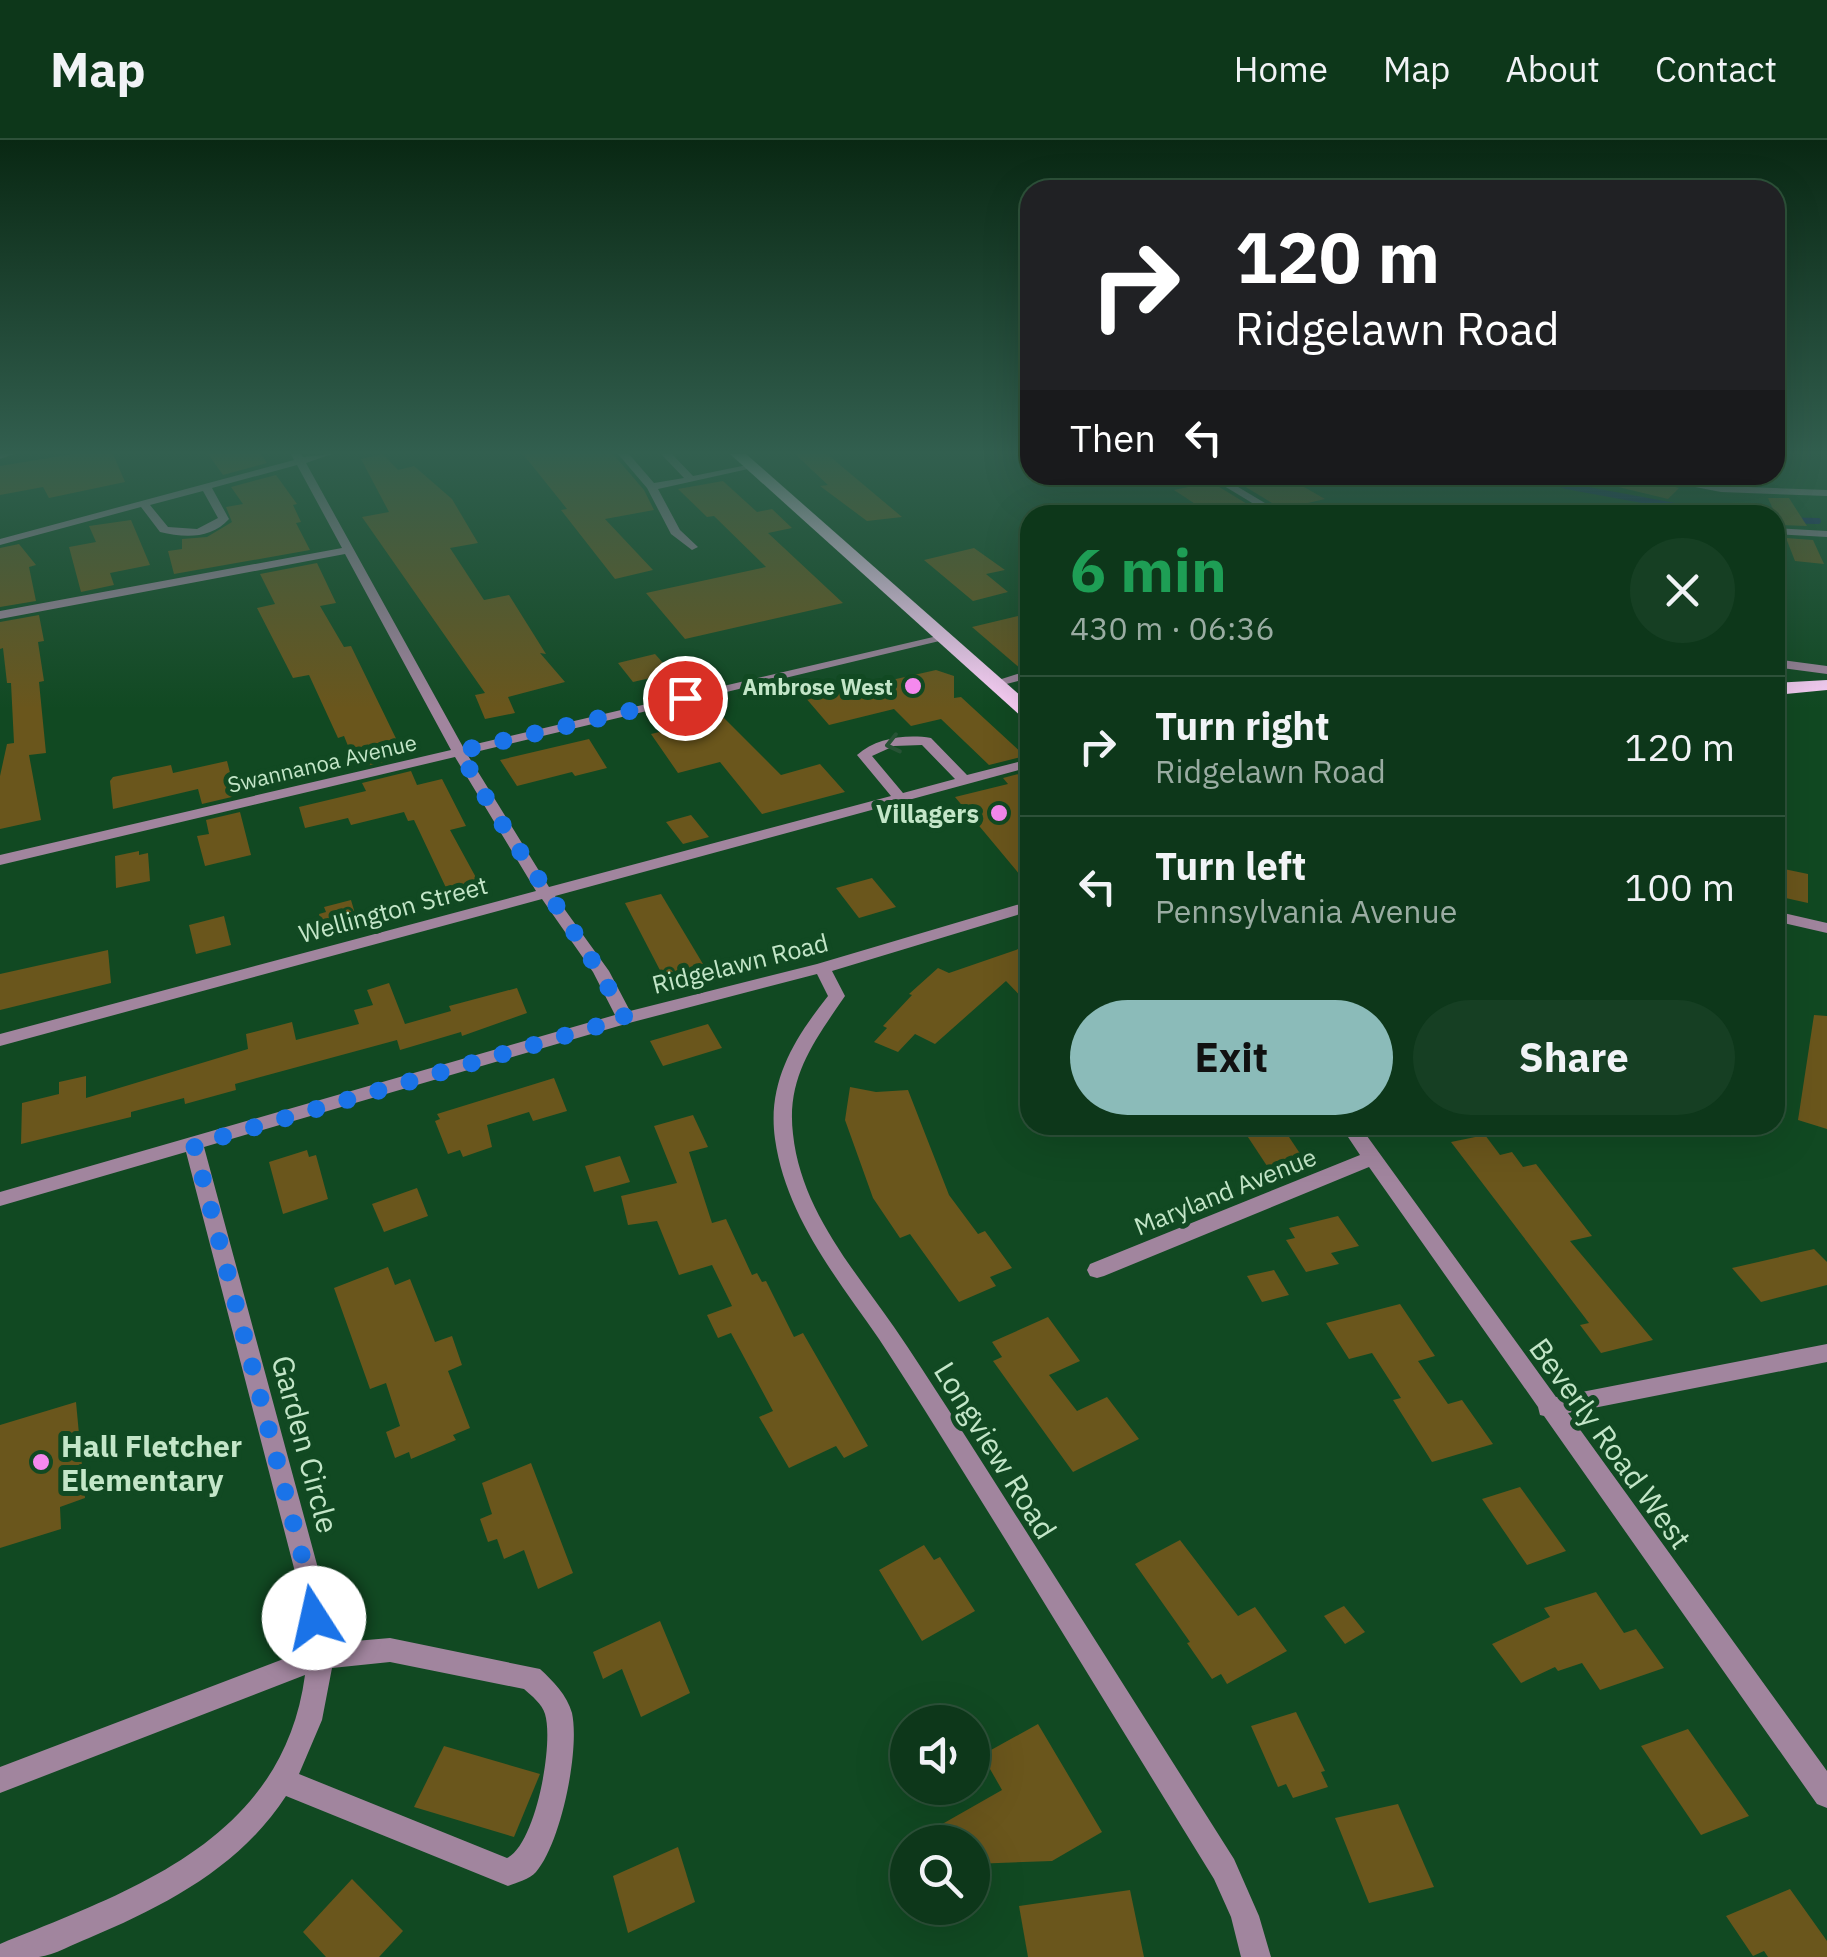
<!DOCTYPE html>
<meta charset="utf-8">
<style>
:root{--surface:#0d371a;--page:#163f23;--text:#f1f3f6;--muted:#9aaca2;--line:#2d5139;--accent:#8bbbb9}
body{margin:0;font-family:"IBM Plex Sans",sans-serif;background:var(--page);color:var(--text);height:100vh;display:flex;flex-direction:column;font-size:38px;white-space:nowrap}
*{box-sizing:border-box;margin:0}
p{font-size:32px;color:var(--muted)}
.icon{flex:none;width:55px;height:55px;fill:none;stroke:currentColor;stroke-width:2;stroke-linecap:round;stroke-linejoin:round}
.map{position:relative;flex:1;overflow:hidden}
.sheet{position:absolute;left:1020px;top:365px;width:765px;height:630px;display:flex;flex-direction:column;background:var(--surface);border-radius:30px;box-shadow:0 10px 40px #0002,0 0 0 2px var(--line)}
.sheet>*{flex:none}
.guide{position:absolute;left:1020px;top:40px;width:765px;height:305px;border-radius:30px;box-shadow:0 10px 40px #0002,0 0 0 2px var(--line);background:#202124;color:#fff;overflow:hidden}
.buttons{position:absolute;left:890px;top:1565px;display:grid;gap:20px}
.buttons a{display:grid;place-items:center;width:100px;height:100px;border-radius:50%;background:var(--surface);box-shadow:0 10px 40px #0002,0 0 0 2px var(--line);font-size:50px}
.pin{position:absolute;display:grid;place-items:center;width:85px;height:85px;color:#fff;margin:-42px;border:5px solid #fff;border-radius:50%;box-shadow:0 2px 10px #0007}
.me{position:absolute;width:110px;margin:-55px;rotate:350deg;stroke-linejoin:round;filter:drop-shadow(0 0 8px #0008)}
.turn{display:flex;align-items:center;gap:35px;height:210px;padding:0 50px;font-size:45px}
.turn .icon{width:130px;height:130px;stroke-width:2.5}
.turn b{display:block;font-size:70px;line-height:85px}
.then{display:flex;align-items:center;height:95px;padding:0 50px;background:#0003;gap:20px;font-size:38px}
.round{display:grid;place-items:center;flex:none;width:105px;height:105px;border-radius:52px;background:var(--page)}
.headline{display:flex;align-items:center;justify-content:space-between;height:170px;padding:0 50px}
h1{font-size:60px;font-weight:800;line-height:75px;color:#1e9e55}
.cta{display:flex;gap:20px;margin-top:auto;padding:20px 50px}
.cta a{flex:1;height:115px;border-radius:60px;background:var(--accent);color:#111;font-size:40px;font-weight:800;line-height:115px;text-align:center}
.cta a+a{background:var(--page);color:var(--text)}
ul{padding:0;list-style:none}
li{display:flex;align-items:center;gap:30px;height:140px;padding:0 50px;border-top:2px solid var(--line)}
li div{flex:1}
li b{display:block;font-size:38px}
li em{font-style:normal}
header{display:flex;align-items:center;gap:60px;box-sizing:border-box;height:140px;padding:0 50px;background:var(--surface);border-bottom:2px solid var(--line)}
header strong{font-size:48px}
nav{display:flex;gap:55px;margin-inline-start:auto;font-size:35px}
.map>svg:first-child{display:block}
</style>
<header>
<strong>Map</strong>
<nav><a>Home</a><a>Map</a><a>About</a><a>Contact</a></nav>
</header>
<div class="map">
<svg width="1827" height="1817" viewBox="0 0 1827 1817">
<rect width="100%" height="100%" fill="#114922"/>
<g fill="none" stroke-linecap="round" stroke-linejoin="round">
<g stroke="#131d6a" stroke-width="6">
<polyline points="1534,335 1566,346 1724,375"/>
<polyline points="1775,380 1818,381"/>
</g>
</g>
<g fill="#6a561c">
<polygon points="73,314 113,314 125,342 49,358 43,347 0,355 0,326"/>
<polygon points="208,314 261,314 267,323 223,335"/>
<polygon points="383,314 398,330 414,326 452,359 478,403 450,408 484,460 509,455 546,514 540,513 565,542 508,557 515,573 485,579 475,555 485,553 362,377 389,372 361,319"/>
<polygon points="523,314 613,314 644,350 654,370 605,379 653,430 615,439 561,370 567,369"/>
<polygon points="795,314 827,314 902,377 867,381 820,346 828,345"/>
<polygon points="276,335 297,364 293,365 301,382 296,383 310,410 174,434 168,411 182,409 182,399 207,397 232,382 226,367 243,364 231,347"/>
<polygon points="1246,335 1283,335 1325,359 1282,369 1231,338"/>
<polygon points="1607,335 1629,335 1679,348 1668,359 1606,344"/>
<polygon points="723,341 757,372 772,369 792,388 768,393 843,463 685,499 646,453 766,427 714,376 707,377 678,349"/>
<polygon points="1211,342 1262,373 1212,375 1174,350"/>
<polygon points="1768,358 1789,358 1807,386 1780,385"/>
<polygon points="131,380 150,425 110,433 114,445 81,452 69,407 96,402 89,386"/>
<polygon points="1786,398 1813,400 1824,424 1795,421"/>
<polygon points="19,404 36,425 29,427 36,461 0,467 0,408"/>
<polygon points="974,408 1005,430 986,434 1008,452 973,461 924,420"/>
<polygon points="317,423 336,463 320,466 344,507 351,506 405,617 357,628 344,596 338,598 309,535 293,538 257,468 275,464 260,434"/>
<polygon points="39,475 44,501 38,502 44,541 39,542 46,613 29,615 41,680 0,689 0,636 7,604 14,603 11,543 7,543 3,508 0,509 0,482"/>
<polygon points="1018,476 1030,486 1030,527 1021,529 972,487"/>
<polygon points="655,514 672,533 633,542 618,523"/>
<polygon points="936,530 954,536 954,558 961,557 1025,616 989,625 941,579 911,586 894,569 829,585 798,549 833,541 837,546 859,541 865,546"/>
<polygon points="723,577 781,635 820,624 845,652 762,674 720,622 678,633 651,594"/>
<polygon points="589,599 607,628 575,636 572,632 517,646 500,620"/>
<polygon points="227,621 236,656 202,664 198,649 113,669 110,641 113,637 171,625 173,633"/>
<polygon points="411,631 417,645 442,639 466,686 450,690 479,743 448,752 414,680 408,681 404,672 351,685 348,678 305,688 299,667 366,651 362,643"/>
<polygon points="1030,631 1030,747 955,657 1008,644 1003,638"/>
<polygon points="240,672 251,715 205,726 197,696 209,694 206,680"/>
<polygon points="691,675 709,697 683,704 666,682"/>
<polygon points="139,711 139,715 148,713 150,741 116,748 115,716"/>
<polygon points="1775,727 1808,734 1808,763 1781,757 1781,753 1775,751"/>
<polygon points="872,738 896,767 859,778 836,748"/>
<polygon points="661,754 703,824 663,836 625,763"/>
<polygon points="351,760 359,787 324,796 319,774 326,772 324,767"/>
<polygon points="224,776 231,805 196,814 189,785"/>
<polygon points="1030,805 1030,866 1006,841 935,904 915,894 898,912 874,902 887,888 883,886 912,855 909,854 938,828 949,833"/>
<polygon points="108,810 111,843 0,870 0,834"/>
<polygon points="389,843 405,884 451,871 449,866 517,848 527,873 462,896 461,892 400,910 397,900 235,944 236,950 185,964 184,958 131,972 131,977 21,1004 22,963 59,954 59,942 86,936 86,958 248,909 246,894 292,882 296,900 359,884 354,870 373,865 367,850"/>
<polygon points="1814,875 1827,876 1827,989 1798,980"/>
<polygon points="708,884 722,908 663,926 650,901"/>
<polygon points="554,938 567,971 533,981 529,972 487,985 492,1007 463,1017 460,1010 448,1014 435,981 440,979 437,974"/>
<polygon points="850,947 876,952 908,950 949,1055 978,1094 985,1091 1012,1128 990,1137 996,1146 959,1162 910,1094 900,1098 873,1058 845,980"/>
<polygon points="693,975 708,1007 689,1012 712,1083 726,1079 752,1135 757,1133 762,1142 766,1141 794,1197 803,1193 868,1306 844,1318 836,1306 789,1328 759,1277 773,1271 731,1193 718,1198 707,1175 732,1166 712,1125 679,1135 657,1081 628,1085 621,1056 677,1043 654,986"/>
<polygon points="1240,985 1283,988 1307,1024 1271,1032"/>
<polygon points="1485,995 1500,1015 1512,1012 1523,1027 1536,1024 1592,1096 1570,1101 1653,1200 1601,1213 1580,1185 1589,1183 1451,1002"/>
<polygon points="307,1010 309,1017 316,1015 328,1059 283,1074 269,1022"/>
<polygon points="620,1016 630,1042 594,1052 585,1026"/>
<polygon points="417,1048 428,1076 384,1092 372,1064"/>
<polygon points="1338,1076 1359,1106 1331,1113 1339,1124 1306,1132 1286,1100 1295,1098 1289,1088"/>
<polygon points="1814,1109 1827,1122 1827,1145 1761,1162 1732,1128"/>
<polygon points="388,1127 395,1145 410,1139 435,1202 452,1196 462,1225 448,1231 470,1288 453,1295 456,1300 411,1319 409,1312 395,1318 386,1292 400,1286 386,1243 370,1249 334,1148"/>
<polygon points="1274,1130 1289,1155 1262,1162 1247,1136"/>
<polygon points="1400,1164 1435,1216 1418,1221 1448,1264 1462,1260 1493,1304 1432,1322 1393,1260 1401,1258 1372,1213 1349,1219 1326,1183"/>
<polygon points="1048,1177 1080,1221 1049,1235 1077,1271 1107,1257 1139,1299 1073,1332 993,1221 1002,1217 992,1202"/>
<polygon points="76,1262 85,1358 60,1367 61,1389 0,1408 0,1285"/>
<polygon points="531,1323 573,1433 538,1449 524,1410 504,1419 497,1399 488,1402 480,1379 492,1374 482,1343"/>
<polygon points="1520,1347 1566,1411 1527,1425 1482,1359"/>
<polygon points="1180,1400 1238,1476 1255,1467 1287,1511 1227,1544 1221,1534 1212,1539 1187,1503 1190,1502 1135,1424"/>
<polygon points="924,1405 934,1420 940,1417 975,1471 922,1501 879,1430"/>
<polygon points="1596,1452 1624,1493 1636,1489 1664,1528 1600,1550 1582,1523 1558,1531 1555,1527 1521,1543 1492,1504 1550,1477 1544,1468"/>
<polygon points="1344,1466 1365,1492 1345,1504 1324,1476"/>
<polygon points="660,1481 690,1553 641,1577 622,1529 603,1539 593,1512"/>
<polygon points="1296,1572 1325,1631 1321,1632 1328,1647 1293,1658 1286,1644 1278,1647 1251,1586"/>
<polygon points="1038,1584 1102,1692 1052,1721 972,1724 972,1702 945,1702 937,1687 1002,1650 982,1615"/>
<polygon points="1688,1589 1749,1676 1701,1695 1641,1606"/>
<polygon points="444,1606 540,1634 514,1697 414,1667"/>
<polygon points="1398,1664 1434,1747 1369,1763 1335,1678"/>
<polygon points="678,1707 695,1762 628,1793 613,1736"/>
<polygon points="352,1739 403,1791 379,1817 326,1817 303,1792"/>
<polygon points="1790,1749 1827,1801 1827,1817 1768,1817 1764,1811 1753,1816 1726,1776"/>
<polygon points="1130,1750 1144,1817 1028,1817 1019,1766"/>
</g>
<g fill="none" stroke-linecap="round" stroke-linejoin="round">
<g fill="#a1859e" fill-rule="evenodd">
<polygon points="0,314 14,314 0,319"/>
<path d="M291,314H301L303,317L332,314L306,323L463,607L946,494L952,498L467,614L549,747L891,656L857,615C876,598 906,594 931,598L967,635L1030,619V627L555,756L609,831L630,871L817,824L1030,761V771L832,831L845,856C815,900 786,937 793,994C801,1069 852,1127 894,1187C913,1214 930,1242 948,1269C1044,1419 1139,1569 1234,1719L1259,1776L1271,1817H1241L1231,1777L1214,1739C1117,1582 1022,1425 924,1269C909,1245 894,1222 879,1199C836,1137 786,1076 775,999C767,942 794,899 828,856L817,834L629,883L204,1007L319,1432L332,1503L390,1498L540,1529C553,1541 567,1555 572,1573C580,1610 561,1703 536,1732C530,1739 516,1743 508,1746L286,1656C240,1727 165,1766 89,1798C73,1804 55,1815 39,1817C26,1817 12,1817 0,1817V1804C133,1750 283,1700 305,1535L0,1653V1627L307,1510L295,1432L186,1012L0,1066V1052L615,875L593,832L542,759L0,906V894L536,751L455,617L0,725V715L451,610L345,414L0,479V471L342,408L297,325L212,348L229,379C211,399 185,398 160,392L141,367L0,405V399L294,320ZM203,351L218,378L197,389L168,387L150,365ZM922,605L955,639L903,653L872,616L894,606ZM390,1522L524,1549C532,1556 542,1564 545,1574C554,1603 536,1704 507,1718L299,1634L322,1580L332,1528Z"/>
<polygon points="618,314 629,314 654,343 684,338 661,314 672,314 693,336 752,324 757,327 658,349 680,390 698,407 692,410 671,394 647,348"/>
<polygon points="1206,335 1218,335 1285,375 1272,375"/>
<polygon points="1633,335 1656,335 1721,346 1827,350 1827,356 1721,352"/>
<polygon points="1775,388 1827,391 1827,397 1775,394"/>
<polygon points="1775,519 1827,526 1827,534 1775,527"/>
<polygon points="1030,530 1030,538 995,547 989,543"/>
<polygon points="1775,771 1827,783 1827,793 1775,781"/>
<polygon points="1340,985 1359,985 1556,1257 1827,1204 1827,1222 1568,1273 1827,1631 1827,1668 1817,1664 1544,1276 1540,1275 1538,1267 1369,1027 1104,1136 1097,1138 1090,1136 1087,1130 1090,1124 1360,1015"/>
</g>
<g fill="#fdd0f9" fill-rule="evenodd">
<polygon points="730,314 746,314 1030,564 1030,580 1023,578"/>
<polygon points="1827,540 1827,550 1775,555 1775,543"/>
</g>
</g>
<defs><path id="oneway-chevron" d="M-2-3.5L2.5 0L-2 3.5" fill="none" stroke-width="1.6" stroke-linecap="round" stroke-linejoin="round" transform="scale(2.5)"/></defs>
<use stroke="#275235" href="#oneway-chevron" transform="translate(893 604) rotate(167)"/>
<linearGradient id="sky" x2="0" y2="1"><stop stop-color="#092813"/><stop offset="0.55" stop-color="#325f4f"/><stop offset="1" stop-color="#325f4f" stop-opacity="0"/></linearGradient>
<rect width="1827" height="569" fill="url(#sky)"/>
<g fill="none" stroke-linecap="round" stroke-linejoin="round">
<path stroke="#1a73e8" stroke-width="18" stroke-dasharray="0 32.4" d="M314,1478L308,1439L194,1005L625,878C577,785 508,705 460,611L685,558"/>
</g>
<g fill="#f589ee" stroke="#114922" stroke-width="4">
<circle cx="913" cy="546" r="10"/>
<circle cx="999" cy="673" r="10"/>
<circle cx="41" cy="1322" r="10"/>
</g>
<g text-anchor="middle" dominant-baseline="central" stroke-width="10" stroke-linejoin="round" paint-order="stroke">
<g font-size="22" font-weight="bold" fill="#c3e6c8" stroke="#114922" text-anchor="end">
<text x="893" y="546">Ambrose West</text>
</g>
<g font-size="22" fill="#c3e6c8" stroke="#114922">
<text transform="translate(322 623) rotate(-13)">Swannanoa Avenue</text>
</g>
<g font-size="25" font-weight="bold" fill="#c3e6c8" stroke="#114922" text-anchor="end">
<text x="979" y="673">Villagers</text>
</g>
<g font-size="25" fill="#c3e6c8" stroke="#114922">
<text transform="translate(393 769) rotate(-15)">Wellington Street</text>
<text transform="translate(740 823) rotate(-14)">Ridgelawn Road</text>
<text transform="translate(1225 1051) rotate(-22)">Maryland Avenue</text>
</g>
<g font-size="30" fill="#c3e6c8" stroke="#114922">
<text transform="translate(1611 1303) rotate(54)">Beverly Road West</text>
<text transform="translate(306 1304) rotate(75)">Garden Circle</text>
<text transform="translate(996 1310) rotate(58)">Longview Road</text>
</g>
<g font-size="30" font-weight="bold" fill="#c3e6c8" stroke="#114922" text-anchor="start">
<text x="61" y="1305">Hall Fletcher<tspan x="61" dy="34">Elementary</tspan></text>
</g>
</g>
</svg>
<div class="buttons">
<a><svg class="icon" aria-label="sound" viewBox="0 0 24 24"><path d="M4 9h4l5-4v14l-5-4H4zM17 9q2 3 0 6"/></svg></a>
<a><svg class="icon" aria-label="search" viewBox="0 0 24 24"><circle cx="10" cy="10" r="6"/><path d="M15 15l6 6"/></svg></a>
</div>
<div class="pin" style="left:685px;top:558px;background:#d93025"><svg class="icon" aria-label="arrive" viewBox="0 0 24 24"><path d="M6 21V4h12l-3 4 3 4H6"/></svg></div>
<svg class="me" style="left:314px;top:1478px" viewBox="-20 -20 40 40"><circle r="19" fill="#fff"/><path d="M0-13L10 11 0 6-10 11z" fill="#1a73e8"/></svg>
<div class="guide">
<div class="turn"><svg class="icon" aria-label="right" viewBox="0 0 24 24"><path d="M7 20v-9h11M14 6l5 5-5 5"/></svg><div><b>120 m</b>Ridgelawn Road</div></div>
<div class="then">Then<svg class="icon" aria-label="left" viewBox="0 0 24 24"><path d="M17 20v-9H6M10 6l-5 5 5 5"/></svg></div>
</div>
<section class="sheet">
<div class="headline"><div><h1>6 min</h1><p>430 m · 06:36</p></div><a class="round"><svg class="icon" aria-label="close" viewBox="0 0 24 24"><path d="M6 6l12 12M18 6L6 18"/></svg></a></div>
<ul>
<li><svg class="icon" aria-label="right" viewBox="0 0 24 24"><path d="M7 20v-9h11M14 6l5 5-5 5"/></svg><div><b>Turn right</b><p>Ridgelawn Road</p></div><em>120 m</em></li>
<li><svg class="icon" aria-label="left" viewBox="0 0 24 24"><path d="M17 20v-9H6M10 6l-5 5 5 5"/></svg><div><b>Turn left</b><p>Pennsylvania Avenue</p></div><em>100 m</em></li>
</ul>
<div class="cta"><a>Exit</a><a>Share</a></div>
</section>
</div>
